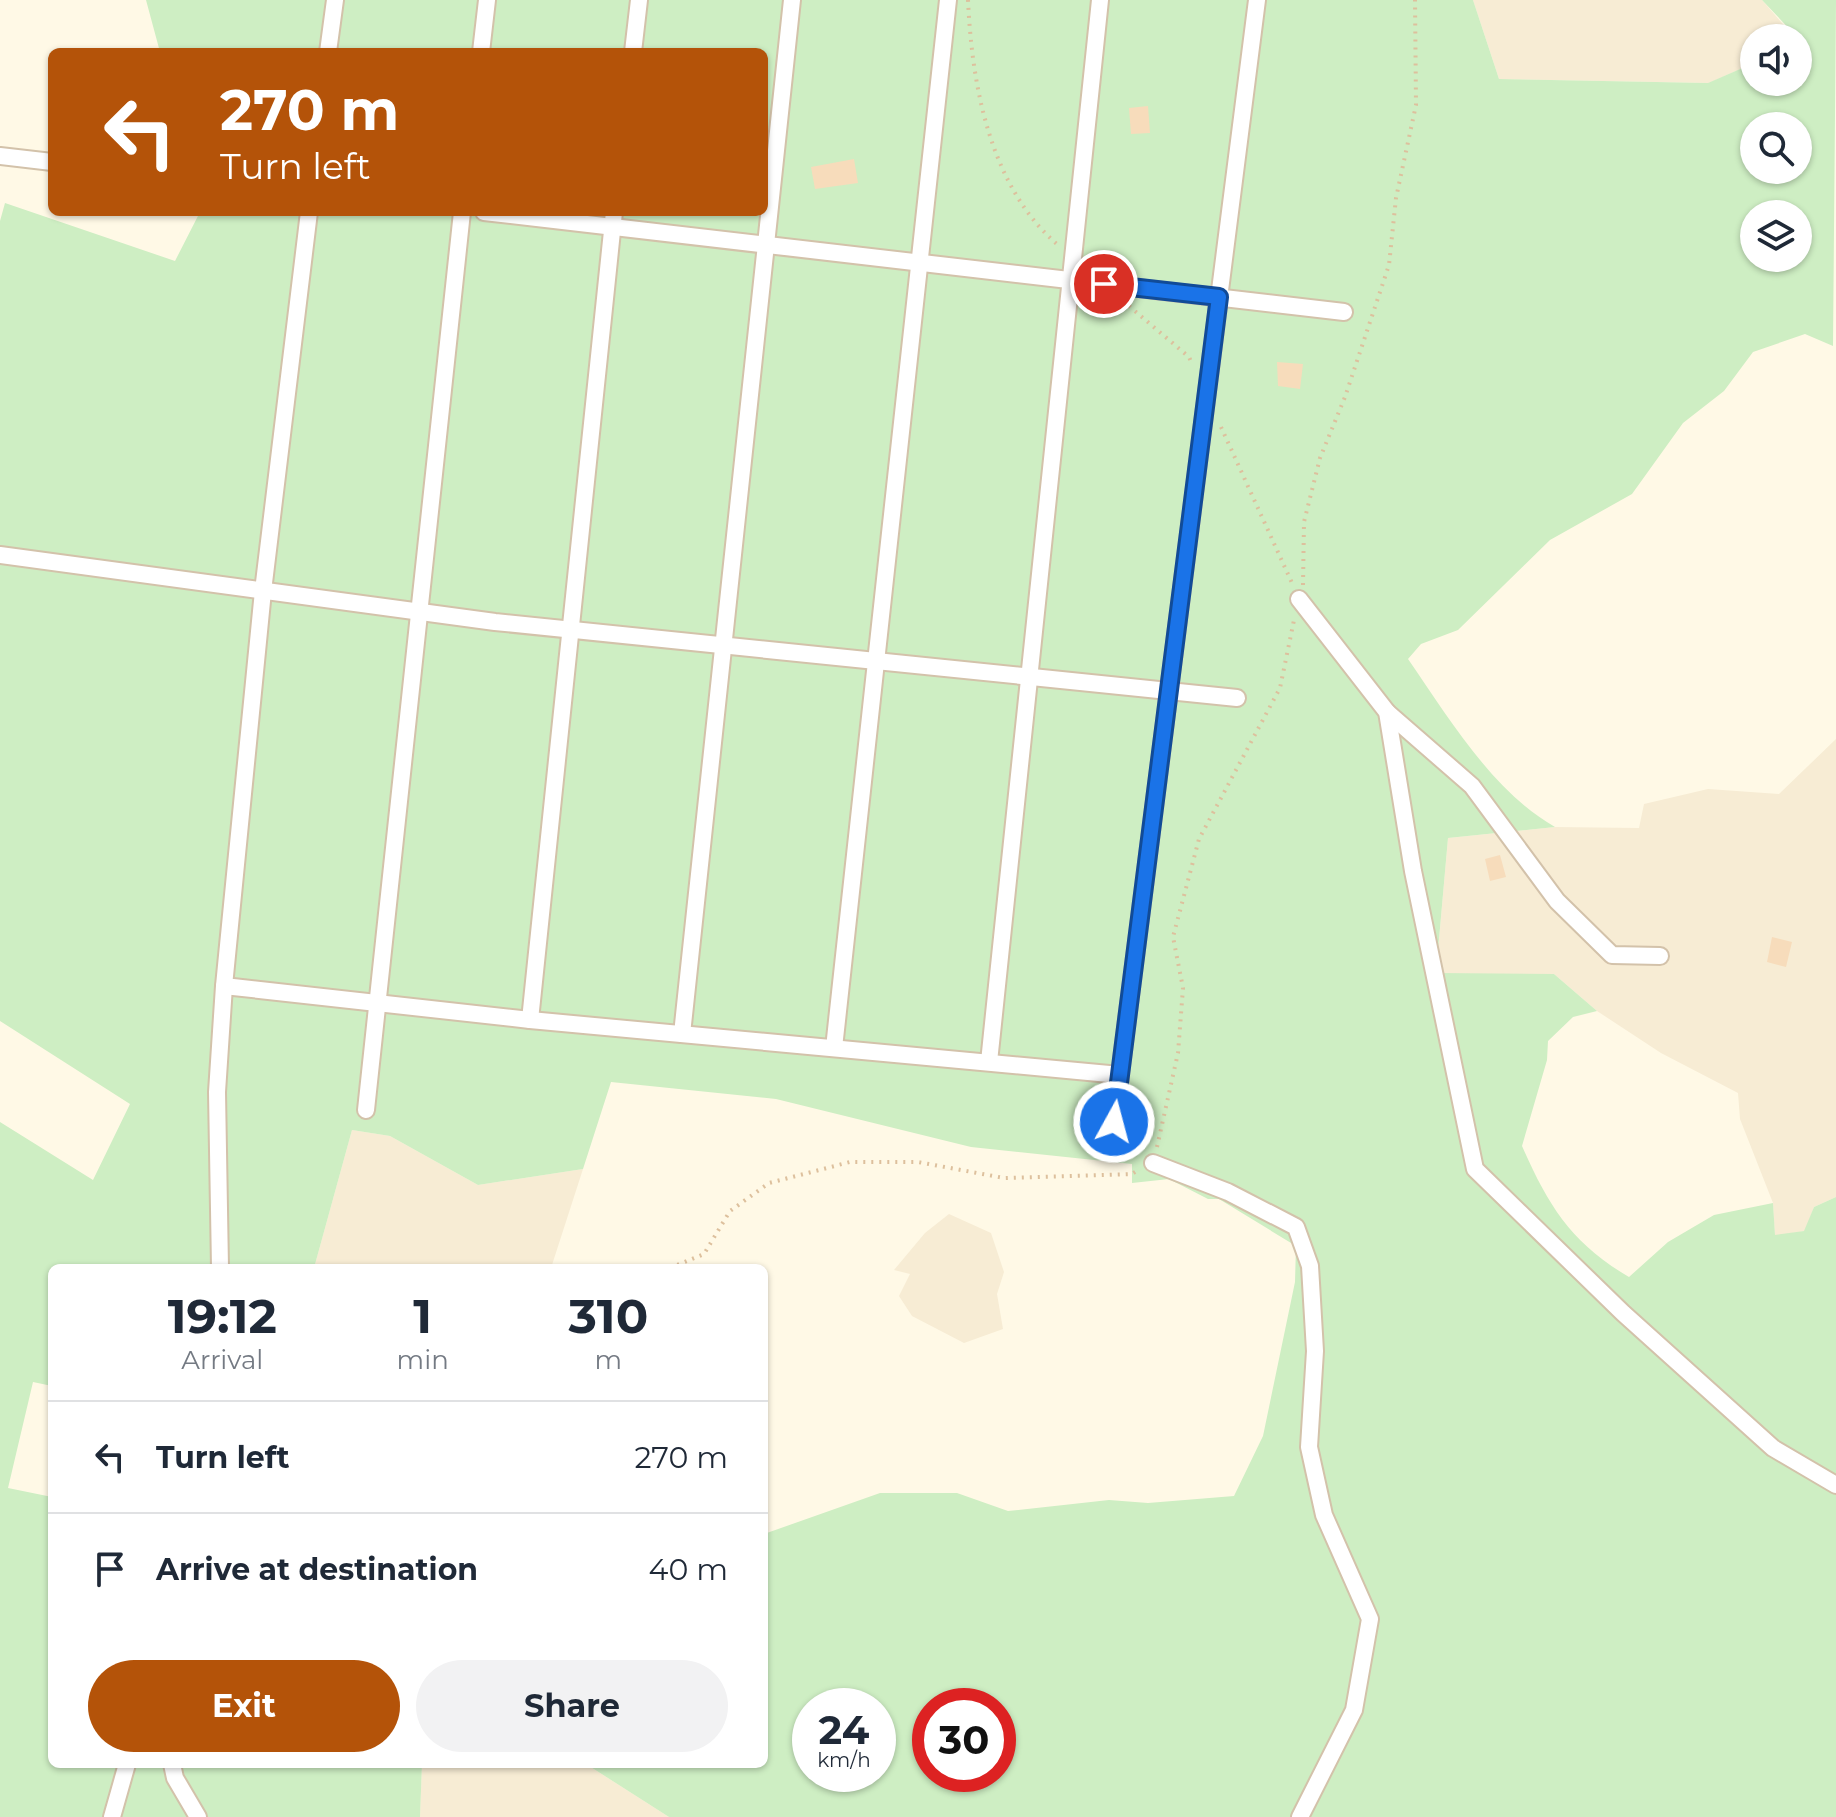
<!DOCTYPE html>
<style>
:root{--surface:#fff;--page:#f2f2f3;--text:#1f2937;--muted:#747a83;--line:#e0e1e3;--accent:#b45309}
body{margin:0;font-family:Montserrat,sans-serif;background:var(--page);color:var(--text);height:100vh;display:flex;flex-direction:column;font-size:30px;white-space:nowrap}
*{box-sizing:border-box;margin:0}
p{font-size:26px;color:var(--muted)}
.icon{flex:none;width:44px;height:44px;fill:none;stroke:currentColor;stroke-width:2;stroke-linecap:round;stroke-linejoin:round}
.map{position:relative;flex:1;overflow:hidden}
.details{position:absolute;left:48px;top:1264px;width:720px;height:504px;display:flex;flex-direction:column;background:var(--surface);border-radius:12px;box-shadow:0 2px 6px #0004}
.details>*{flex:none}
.hud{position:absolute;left:48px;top:48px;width:720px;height:168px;border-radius:12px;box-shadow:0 2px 6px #0004;background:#b45309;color:#fff;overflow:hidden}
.controls{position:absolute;left:1740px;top:24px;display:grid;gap:16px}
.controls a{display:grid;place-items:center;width:72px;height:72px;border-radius:50%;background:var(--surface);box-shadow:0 2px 6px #0004;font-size:40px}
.speed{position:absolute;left:792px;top:1688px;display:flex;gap:16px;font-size:40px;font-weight:700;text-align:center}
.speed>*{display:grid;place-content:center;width:104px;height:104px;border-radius:50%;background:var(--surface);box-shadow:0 2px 6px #0004;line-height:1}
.speed small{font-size:20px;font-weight:400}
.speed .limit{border:12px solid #d22;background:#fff;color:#111}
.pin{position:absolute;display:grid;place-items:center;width:68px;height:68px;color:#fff;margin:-34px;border:4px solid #fff;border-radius:50%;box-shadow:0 2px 8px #0007}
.me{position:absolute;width:88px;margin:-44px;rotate:7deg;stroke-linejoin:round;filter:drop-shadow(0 0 6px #0008)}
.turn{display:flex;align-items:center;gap:28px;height:168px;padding:0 40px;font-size:36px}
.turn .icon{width:104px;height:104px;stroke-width:2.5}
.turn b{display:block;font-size:56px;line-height:68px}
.eta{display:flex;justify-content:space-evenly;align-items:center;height:136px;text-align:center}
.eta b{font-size:48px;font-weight:700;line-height:56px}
.cta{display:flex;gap:16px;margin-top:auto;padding:16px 40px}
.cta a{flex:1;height:92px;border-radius:48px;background:var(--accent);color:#fff;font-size:32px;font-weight:700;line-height:92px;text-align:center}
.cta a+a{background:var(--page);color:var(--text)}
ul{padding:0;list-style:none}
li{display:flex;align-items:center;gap:24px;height:112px;padding:0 40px;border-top:2px solid var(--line)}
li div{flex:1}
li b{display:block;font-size:30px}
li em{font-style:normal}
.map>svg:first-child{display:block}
</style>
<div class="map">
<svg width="1836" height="1817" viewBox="0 0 1836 1817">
<rect width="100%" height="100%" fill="#fff9e6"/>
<g fill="#f7ecd4">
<polygon points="1473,0 1762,0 1795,38 1754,38 1754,63 1709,83 1499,79"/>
<polygon points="1836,739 1836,1197 1814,1207 1805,1231 1775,1236 1773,1203 1740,1119 1738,1093 1661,1053 1597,1011 1554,974 1436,974 1448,838 1555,827 1639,828 1644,804 1708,789 1779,794"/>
<polygon points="352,1130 390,1136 478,1185 583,1169 551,1268 314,1268"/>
<polygon points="949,1214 991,1233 1004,1272 997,1294 1003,1329 964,1343 912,1316 899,1296 910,1274 894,1270 925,1233"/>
<polygon points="422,1764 586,1764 669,1817 420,1817"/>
</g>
<path fill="#ceeec3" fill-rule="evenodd" d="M146,0H1473L1499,79L1708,83L1754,63V82H1798V38L1762,0H1836L1833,346L1805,334L1753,352L1724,391L1683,423L1632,494L1550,540L1458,630L1421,644L1408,659C1449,718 1492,791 1555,827L1448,838L1436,973L1554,974L1597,1011L1573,1017L1548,1041L1547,1060L1522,1146C1548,1205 1571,1243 1629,1277L1668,1242L1714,1215L1773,1203L1775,1235L1804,1231L1814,1207L1836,1197V1817H669L586,1764H764V1534L880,1493H957L1008,1511L1109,1500L1148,1503L1234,1496L1263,1436L1295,1282L1296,1246L1219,1199H1208L1169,1179L1132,1183V1164L971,1147L776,1099L611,1082L583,1169L478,1185L390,1136L352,1130L314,1268H52V1386L33,1382L8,1488L52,1497V1764H422L420,1817H0V1122L93,1180L130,1104L0,1021V221L5,203L175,261L200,212H764V52H160ZM1754,126H1798V170H1754ZM1754,214H1798V258H1754ZM810,1706H878V1774H810ZM930,1706H998V1774H930Z"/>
<g fill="#f7dcbb">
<polygon points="1148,106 1150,133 1131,134 1129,108"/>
<polygon points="854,159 858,183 815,189 811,167"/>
<polygon points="1277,362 1303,364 1300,389 1278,386"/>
<polygon points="1500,855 1506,877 1490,881 1485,859"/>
<polygon points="1772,937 1792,942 1786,967 1767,962"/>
</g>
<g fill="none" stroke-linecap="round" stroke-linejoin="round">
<g stroke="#d3c2aa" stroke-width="20">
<g id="street">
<polyline points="328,52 335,0"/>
<polyline points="481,52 487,0"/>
<polyline points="633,52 639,0"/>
<polyline points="0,156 52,162"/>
<polyline points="484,212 1344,312"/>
<polyline points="0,555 495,622 1237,698"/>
<polyline points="1299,599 1387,712 1413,871 1475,1169 1623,1313 1773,1448 1836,1485"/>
<polyline points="1387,712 1472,786 1557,901 1612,955 1660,956"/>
<polyline points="224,986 530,1020 1120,1075"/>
<polyline points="530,1020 614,212"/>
<polyline points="682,1034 792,0"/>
<polyline points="834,1048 948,0"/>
<polyline points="989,1062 1100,0"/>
<polyline points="366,1110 462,212"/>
<polyline points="1114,1122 1257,0"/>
<polyline points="1153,1163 1228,1192 1296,1227 1310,1266 1315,1351 1309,1447 1324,1515 1370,1619 1354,1710 1300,1817"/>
<polyline points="220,1268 217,1092 224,986 263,591 309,212"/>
<polyline points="172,1764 175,1778 198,1817"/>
<polyline points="112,1817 127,1764"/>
</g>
</g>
<g stroke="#ddc09d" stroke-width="4" stroke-dasharray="2 6" stroke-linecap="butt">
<path d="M968,0C972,86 990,187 1058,245"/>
<polyline points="1129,306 1189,357 1192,364"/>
<polyline points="1221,427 1292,583"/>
<polyline points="1303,585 1304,522 1320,458 1345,397 1389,265 1396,198 1416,105 1415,0"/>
<polyline points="1157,1147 1178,1053 1183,988 1173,937 1199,839 1280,688 1294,620"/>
<polyline points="670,1268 704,1254 730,1211 769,1183 850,1162 918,1162 1004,1178 1132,1174 1138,1170"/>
</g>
<use href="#street" stroke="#fff" stroke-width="16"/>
</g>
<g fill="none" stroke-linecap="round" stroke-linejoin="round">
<g stroke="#114b97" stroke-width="20">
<polyline id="route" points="1104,284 1219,297 1114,1122"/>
</g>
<use href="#route" stroke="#1a73e8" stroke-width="14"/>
</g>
</svg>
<div class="controls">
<a><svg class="icon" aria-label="sound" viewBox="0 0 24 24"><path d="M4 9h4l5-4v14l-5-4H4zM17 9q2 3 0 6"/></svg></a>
<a><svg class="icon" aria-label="search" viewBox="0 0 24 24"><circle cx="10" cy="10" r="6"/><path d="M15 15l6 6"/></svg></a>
<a><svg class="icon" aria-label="layers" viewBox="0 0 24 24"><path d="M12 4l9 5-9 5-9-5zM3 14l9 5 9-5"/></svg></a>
</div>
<div class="speed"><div>24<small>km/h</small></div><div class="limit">30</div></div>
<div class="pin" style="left:1104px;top:284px;background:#d93025"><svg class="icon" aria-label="arrive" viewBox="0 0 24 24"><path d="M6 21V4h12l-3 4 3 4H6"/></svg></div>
<svg class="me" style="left:1114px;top:1122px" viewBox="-20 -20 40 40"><circle r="17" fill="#1a73e8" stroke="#fff" stroke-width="3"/><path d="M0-11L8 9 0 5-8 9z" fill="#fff"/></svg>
<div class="hud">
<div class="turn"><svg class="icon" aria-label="left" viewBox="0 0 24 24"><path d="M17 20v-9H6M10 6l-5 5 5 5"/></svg><div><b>270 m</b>Turn left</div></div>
</div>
<section class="details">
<div class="eta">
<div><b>19:12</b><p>Arrival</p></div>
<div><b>1</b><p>min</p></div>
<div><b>310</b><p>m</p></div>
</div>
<ul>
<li><svg class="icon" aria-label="left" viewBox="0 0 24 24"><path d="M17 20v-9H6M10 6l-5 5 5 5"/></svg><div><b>Turn left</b></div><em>270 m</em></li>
<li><svg class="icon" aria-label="arrive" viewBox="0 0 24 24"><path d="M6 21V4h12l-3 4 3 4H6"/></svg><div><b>Arrive at destination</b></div><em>40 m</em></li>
</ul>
<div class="cta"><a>Exit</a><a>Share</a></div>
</section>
</div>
